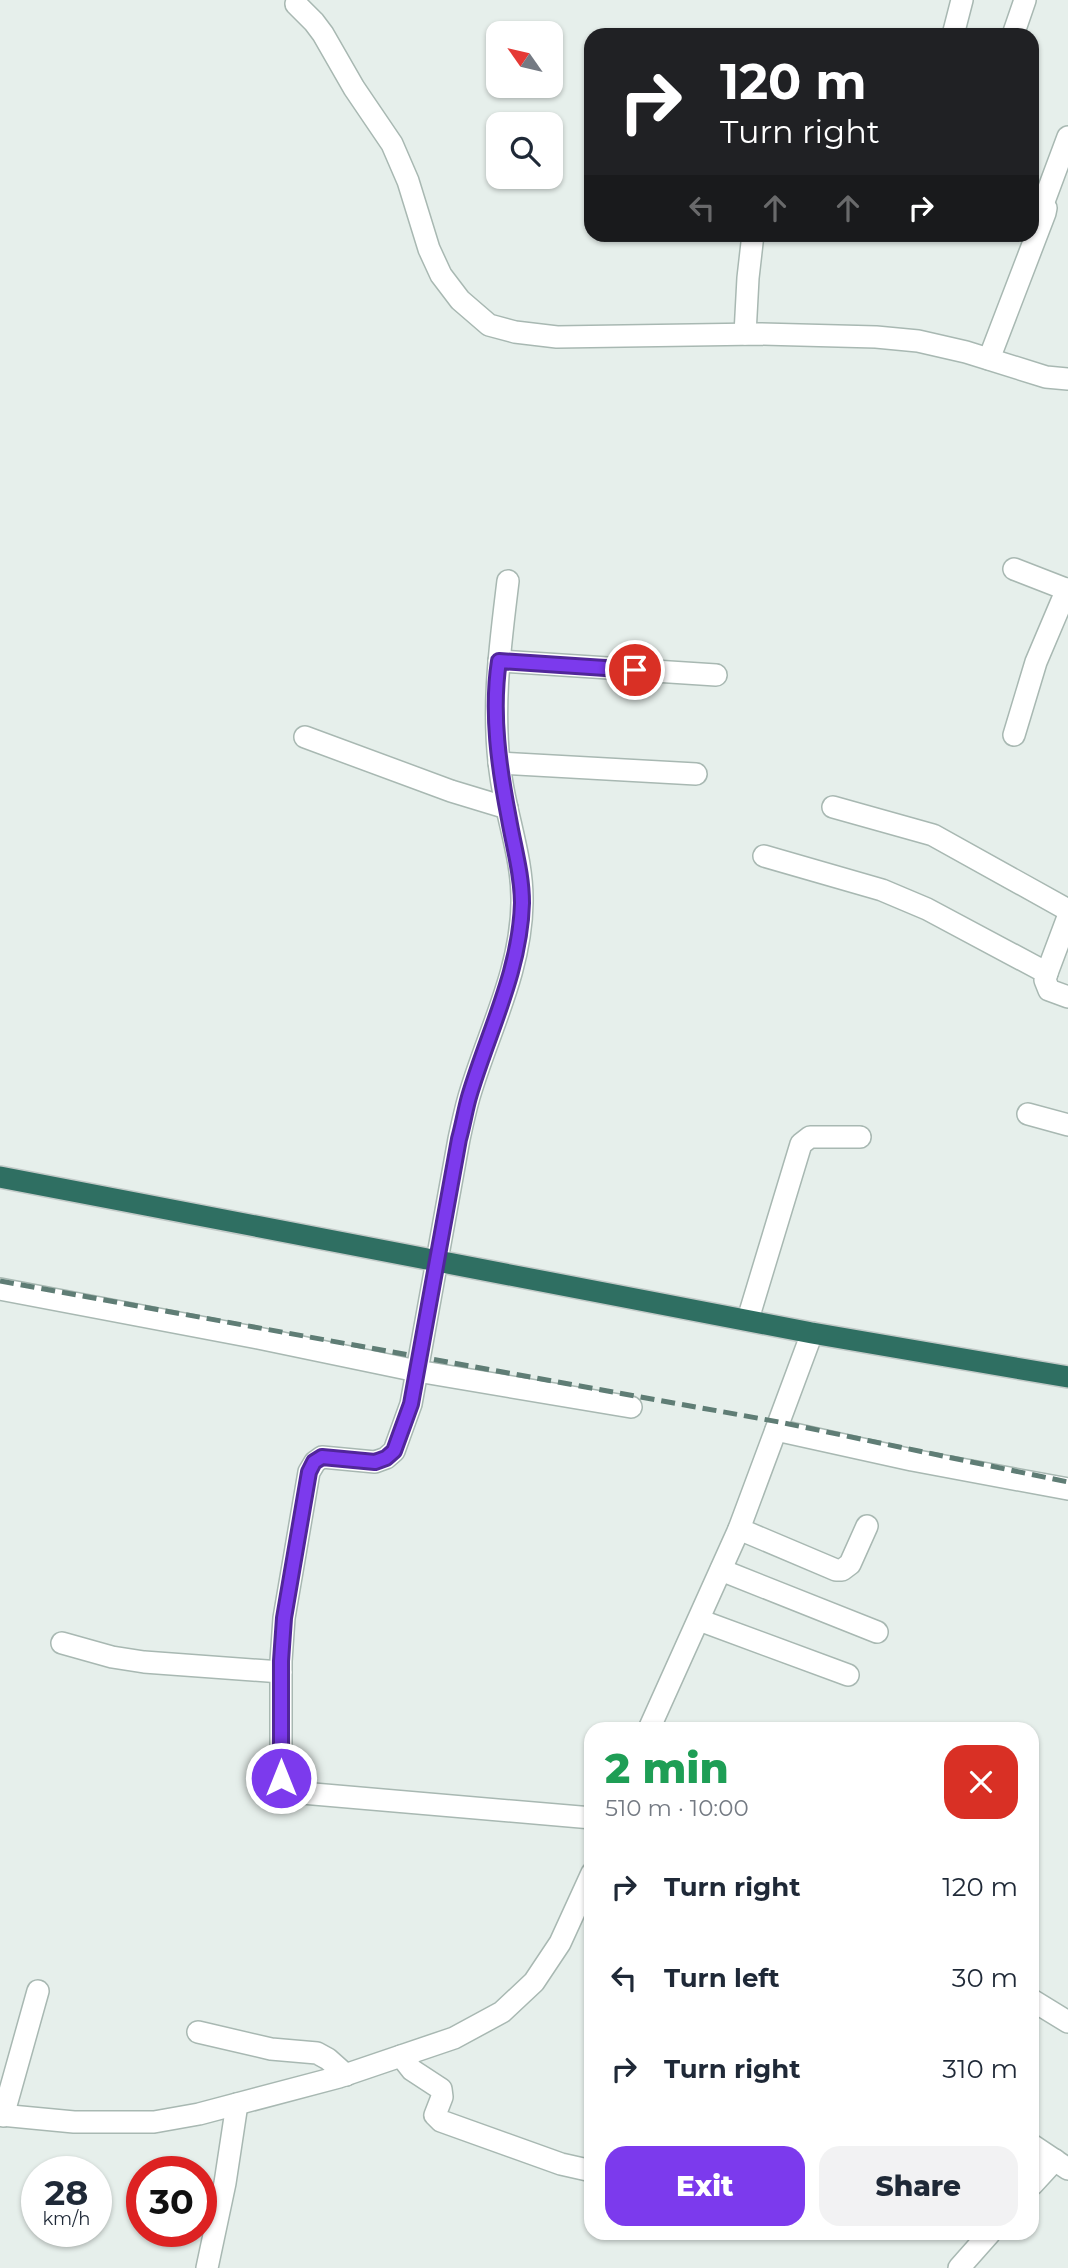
<!DOCTYPE html>
<meta charset="utf-8">
<style>
:root{--surface:#fff;--page:#f2f2f3;--text:#1f2937;--muted:#747a83;--accent:#7c3aed}
body{margin:0;font-family:Montserrat,sans-serif;background:var(--page);color:var(--text);height:100vh;display:flex;flex-direction:column;font-size:26px;white-space:nowrap}
*{box-sizing:border-box;margin:0}
p{font-size:23px;color:var(--muted)}
.icon{flex:none;width:38px;height:38px;fill:none;stroke:currentColor;stroke-width:2;stroke-linecap:round;stroke-linejoin:round}
.map{position:relative;flex:1;overflow:hidden}
.side{position:absolute;left:584px;top:1722px;width:455px;height:518px;display:flex;flex-direction:column;background:var(--surface);border-radius:21px;box-shadow:0 2px 5px #0004}
.side>*{flex:none}
.hud{position:absolute;left:584px;top:28px;width:455px;height:214px;border-radius:21px;box-shadow:0 2px 5px #0004;background:#202124;color:#fff;overflow:hidden}
.needle{width:46px;rotate:304deg}
.fabs{position:absolute;left:486px;top:21px;display:grid;gap:14px}
.fabs a{display:grid;place-items:center;width:77px;height:77px;border-radius:14px;background:var(--surface);box-shadow:0 2px 5px #0004;font-size:35px}
.speed{position:absolute;left:21px;top:2156px;display:flex;gap:14px;font-size:35px;font-weight:700;text-align:center}
.speed>*{display:grid;place-content:center;width:91px;height:91px;border-radius:50%;background:var(--surface);box-shadow:0 2px 5px #0004;line-height:1}
.speed small{font-size:18px;font-weight:400}
.speed .limit{border:10px solid #d22;background:#fff;color:#111}
.pin{position:absolute;display:grid;place-items:center;width:60px;height:60px;color:#fff;margin:-30px;border:4px solid #fff;border-radius:50%;box-shadow:0 2px 7px #0007}
.me{position:absolute;width:77px;margin:-38px;rotate:0deg;stroke-linejoin:round;filter:drop-shadow(0 0 5px #0008)}
.turn{display:flex;align-items:center;gap:24px;height:147px;padding:0 21px;font-size:32px}
.turn .icon{width:91px;height:91px;stroke-width:2.5}
.turn b{display:block;font-size:49px;line-height:60px}
.lanes{display:flex;align-items:center;height:66px;padding:0 21px;background:#0003;justify-content:center;gap:35px;direction:ltr}
.lanes .off{opacity:.35}
.round{display:grid;place-items:center;flex:none;width:74px;height:74px;border-radius:21px;background:var(--page)}
.summary{display:flex;align-items:center;justify-content:space-between;height:119px;padding:0 21px}
h1{font-size:42px;font-weight:800;line-height:52px;color:#1e9e55}
.primary-button{display:flex;gap:14px;margin-top:auto;padding:14px 21px}
.primary-button a{flex:1;height:80px;border-radius:21px;background:var(--accent);color:#fff;font-size:28px;font-weight:800;line-height:80px;text-align:center}
.primary-button a+a{background:var(--page);color:var(--text)}
ul{padding:0;list-style:none}
li{display:flex;align-items:center;gap:21px;height:91px;padding:0 21px}
li div{flex:1}
li b{display:block;font-size:26px}
li em{font-style:normal}
.map>svg:first-child{display:block}
</style>
<div class="map">
<svg width="1068" height="2268" viewBox="0 0 1068 2268">
<rect width="100%" height="100%" fill="#e6efeb"/>
<g fill="none" stroke-linecap="round" stroke-linejoin="round">
<g stroke="#a8b8b2" stroke-width="24">
<g id="street">
<polyline points="296,4 314,22 323,34 354,88 392,144 408,181 429,249 441,275 460,300 489,325 515,332 557,337 759,334 876,337 918,341 966,352 1046,377 1068,379"/>
<polyline points="953,35 962,0"/>
<polyline points="1013,35 1025,0"/>
<polyline points="1043,204 1068,137"/>
<polyline points="745,334 748,278 753,234"/>
<polyline points="989,359 1045,213 1046,208 1043,204 1032,199"/>
<polyline points="1014,569 1068,590"/>
<path d="M508,581C500,647 491,711 501,777C507,819 523,860 522,903C521,972 488,1032 469,1097C465,1111 462,1125 459,1139L411,1404L394,1451L386,1458L375,1462L322,1457L315,1462L309,1472L284,1618L281,1661V1778L288,1788L302,1793L592,1818"/>
<polyline points="499,661 716,675"/>
<polyline points="1014,735 1036,662 1067,589"/>
<polyline points="305,737 451,791 507,808"/>
<polyline points="499,763 696,774"/>
<polyline points="833,807 933,835 1068,910"/>
<polyline points="764,856 882,890 927,909 1047,973 1045,980 1049,990 1068,997"/>
<polyline points="1047,973 1068,917"/>
<polyline points="1028,1114 1068,1125"/>
<polyline points="0,1289 258,1338 417,1371 631,1407"/>
<polyline points="748,1319 801,1144 810,1137 860,1137"/>
<polyline points="776,1430 912,1460 1068,1489"/>
<polyline points="739,1529 836,1570 842,1570 850,1564 867,1526"/>
<polyline points="721,1570 877,1632"/>
<polyline points="699,1620 848,1675"/>
<polyline points="62,1643 112,1657 144,1662 281,1672"/>
<polyline points="649,1729 739,1529 812,1333"/>
<polyline points="1032,2000 1068,2022"/>
<polyline points="198,2032 271,2049 317,2053 328,2059 346,2075"/>
<polyline points="401,2056 412,2070 441,2089 442,2097 435,2115 441,2121 561,2164 592,2171"/>
<polyline points="0,2115 74,2122 154,2122 199,2114 339,2077 454,2038 502,2012 534,1982 560,1943 592,1873"/>
<polyline points="3,2116 38,1991"/>
<polyline points="1032,2145 1068,2169"/>
<polyline points="1032,2185 1055,2160"/>
<polyline points="207,2268 225,2183 237,2104"/>
<polyline points="959,2268 990,2233"/>
</g>
</g>
<g stroke="#c2cac8" stroke-width="24">
<polyline id="highway" points="0,1177 812,1333 1068,1377"/>
</g>
<use href="#street" stroke="#fff" stroke-width="21"/>
<use href="#highway" stroke="#2f6f62" stroke-width="21"/>
<polyline stroke="#5f7d75" stroke-width="5" stroke-dasharray="14 7" stroke-linecap="butt" points="0,1281 779,1422 1068,1482"/>
</g>
<g fill="none" stroke-linecap="round" stroke-linejoin="round">
<g stroke="#51269a" stroke-width="18">
<path id="route" d="M281,1778V1661L284,1618L309,1472L314,1462L322,1457L375,1462L386,1458L394,1451L411,1404L459,1139C463,1125 465,1111 469,1097C488,1032 520,972 522,903C522,874 514,848 509,819C499,768 491,713 499,661L635,670"/>
</g>
<use href="#route" stroke="#7c3aed" stroke-width="12"/>
</g>
</svg>
<div class="fabs">
<a><svg class="needle" viewBox="-14 -14 28 28"><path d="M0-13l5 13h-10z" fill="#e53935"/><path d="M0 13l5-13h-10z" fill="#747a83"/></svg></a>
<a><svg class="icon" aria-label="search" viewBox="0 0 24 24"><circle cx="10" cy="10" r="6"/><path d="M15 15l6 6"/></svg></a>
</div>
<div class="speed"><div>28<small>km/h</small></div><div class="limit">30</div></div>
<div class="pin" style="left:635px;top:670px;background:#d93025"><svg class="icon" aria-label="arrive" viewBox="0 0 24 24"><path d="M6 21V4h12l-3 4 3 4H6"/></svg></div>
<svg class="me" style="left:281px;top:1778px" viewBox="-20 -20 40 40"><circle r="17" fill="#7c3aed" stroke="#fff" stroke-width="3"/><path d="M0-11L8 9 0 5-8 9z" fill="#fff"/></svg>
<div class="hud">
<div class="turn"><svg class="icon" aria-label="right" viewBox="0 0 24 24"><path d="M7 20v-9h11M14 6l5 5-5 5"/></svg><div><b>120 m</b>Turn right</div></div>
<div class="lanes"><svg class="icon off" aria-label="left" viewBox="0 0 24 24"><path d="M17 20v-9H6M10 6l-5 5 5 5"/></svg><svg class="icon off" aria-label="ahead" viewBox="0 0 24 24"><path d="M12 20V5M6 11l6-6 6 6"/></svg><svg class="icon off" aria-label="ahead" viewBox="0 0 24 24"><path d="M12 20V5M6 11l6-6 6 6"/></svg><svg class="icon" aria-label="right" viewBox="0 0 24 24"><path d="M7 20v-9h11M14 6l5 5-5 5"/></svg></div>
</div>
<section class="side">
<div class="summary"><div><h1>2 min</h1><p>510 m · 10:00</p></div><a class="round" style="background:#d93025;color:#fff"><svg class="icon" aria-label="close" viewBox="0 0 24 24"><path d="M6 6l12 12M18 6L6 18"/></svg></a></div>
<ul>
<li><svg class="icon" aria-label="right" viewBox="0 0 24 24"><path d="M7 20v-9h11M14 6l5 5-5 5"/></svg><div><b>Turn right</b></div><em>120 m</em></li>
<li><svg class="icon" aria-label="left" viewBox="0 0 24 24"><path d="M17 20v-9H6M10 6l-5 5 5 5"/></svg><div><b>Turn left</b></div><em>30 m</em></li>
<li><svg class="icon" aria-label="right" viewBox="0 0 24 24"><path d="M7 20v-9h11M14 6l5 5-5 5"/></svg><div><b>Turn right</b></div><em>310 m</em></li>
</ul>
<div class="primary-button"><a>Exit</a><a>Share</a></div>
</section>
</div>
